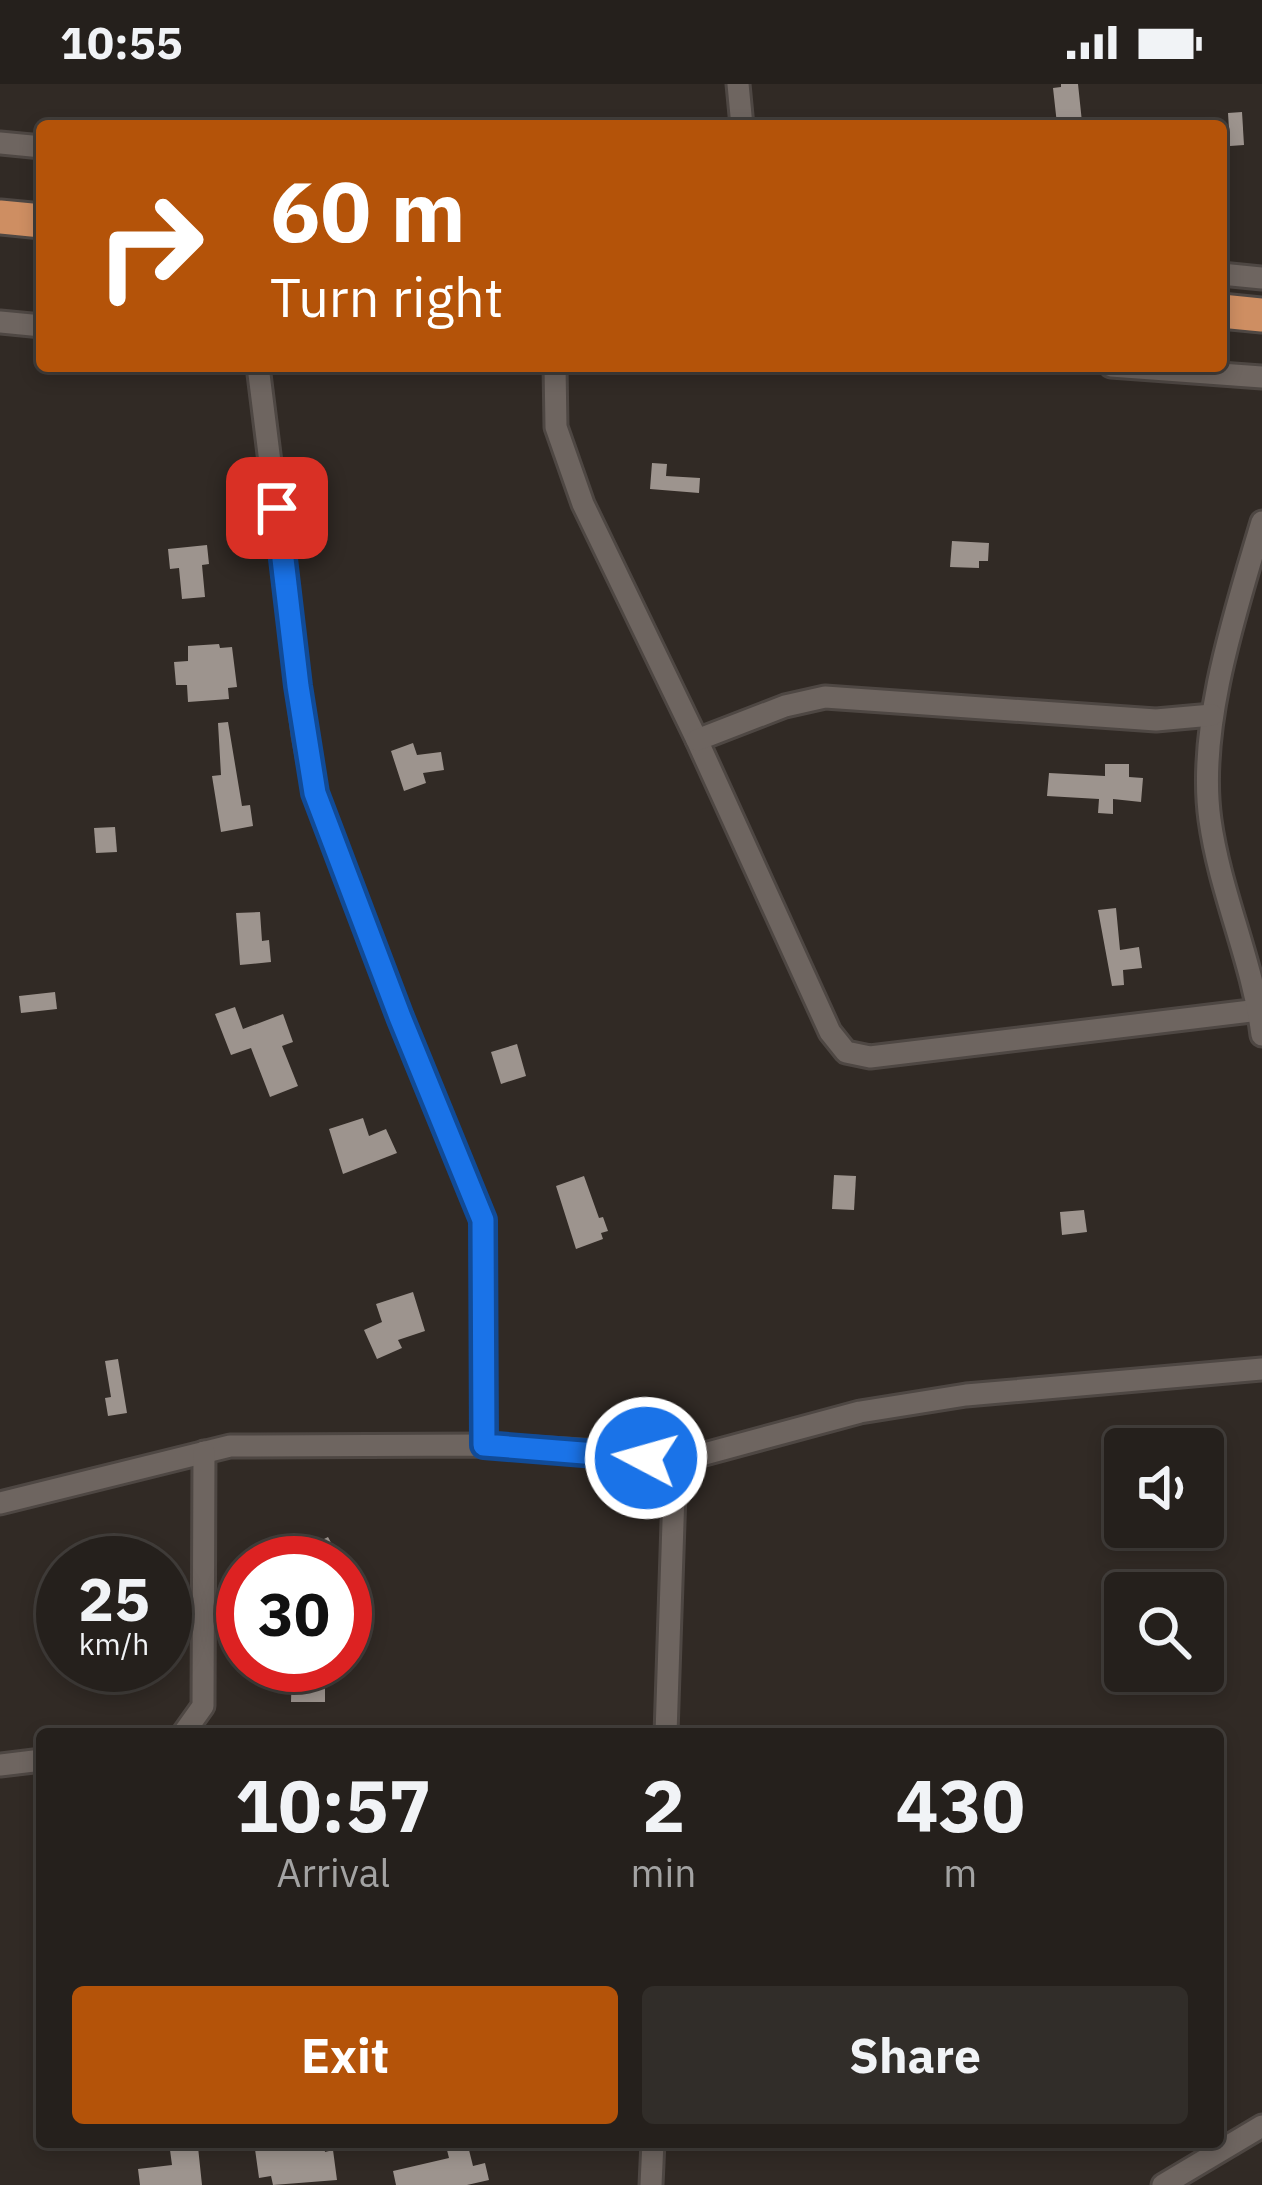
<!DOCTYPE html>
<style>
:root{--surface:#25201c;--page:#312d29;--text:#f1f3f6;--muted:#a3a3a3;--line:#423e3b;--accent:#b45309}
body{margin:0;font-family:"IBM Plex Sans",sans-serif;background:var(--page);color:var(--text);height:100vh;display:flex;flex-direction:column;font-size:45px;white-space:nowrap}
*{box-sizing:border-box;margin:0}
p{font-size:39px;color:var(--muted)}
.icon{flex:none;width:66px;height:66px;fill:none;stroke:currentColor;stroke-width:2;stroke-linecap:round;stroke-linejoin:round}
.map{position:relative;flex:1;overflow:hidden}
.drawer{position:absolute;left:36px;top:1644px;width:1188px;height:420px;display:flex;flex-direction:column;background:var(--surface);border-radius:12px;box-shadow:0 6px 18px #0003,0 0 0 3px var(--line)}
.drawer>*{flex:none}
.hud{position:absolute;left:36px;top:36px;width:1191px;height:252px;border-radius:12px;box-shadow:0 6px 18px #0003,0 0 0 3px var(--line);background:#b45309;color:#fff;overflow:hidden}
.fabs{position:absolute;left:1104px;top:1344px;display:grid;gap:24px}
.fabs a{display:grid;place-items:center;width:120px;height:120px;border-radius:12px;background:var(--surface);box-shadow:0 6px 18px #0003,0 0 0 3px var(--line);font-size:60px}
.speed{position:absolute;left:36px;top:1452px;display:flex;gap:24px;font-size:60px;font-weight:700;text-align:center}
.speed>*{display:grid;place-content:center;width:156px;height:156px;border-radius:50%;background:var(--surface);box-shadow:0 6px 18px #0003,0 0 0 3px var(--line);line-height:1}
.speed small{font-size:30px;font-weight:400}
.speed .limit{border:18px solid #d22;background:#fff;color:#111}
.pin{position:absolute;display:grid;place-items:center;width:102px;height:102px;color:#fff;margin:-51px;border-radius:24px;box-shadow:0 6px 18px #0006}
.me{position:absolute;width:132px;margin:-66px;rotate:276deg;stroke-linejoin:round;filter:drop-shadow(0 0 9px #0008)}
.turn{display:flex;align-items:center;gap:42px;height:252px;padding:0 36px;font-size:54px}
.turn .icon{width:156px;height:156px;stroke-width:2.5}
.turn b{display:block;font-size:84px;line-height:102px}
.eta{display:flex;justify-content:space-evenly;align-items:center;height:204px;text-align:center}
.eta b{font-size:72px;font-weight:700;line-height:84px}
.cta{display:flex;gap:24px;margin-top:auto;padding:24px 36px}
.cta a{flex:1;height:138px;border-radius:12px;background:var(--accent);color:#fff;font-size:48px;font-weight:700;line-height:138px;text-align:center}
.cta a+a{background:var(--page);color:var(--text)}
.status{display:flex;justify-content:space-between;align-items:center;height:84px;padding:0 60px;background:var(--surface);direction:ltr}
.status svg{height:33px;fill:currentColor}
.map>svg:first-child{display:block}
</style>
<div class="status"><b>10:55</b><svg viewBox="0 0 49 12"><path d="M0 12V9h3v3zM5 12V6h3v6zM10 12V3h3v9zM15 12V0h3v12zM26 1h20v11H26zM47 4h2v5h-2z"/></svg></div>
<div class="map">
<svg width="1262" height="2101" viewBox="0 0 1262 2101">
<rect width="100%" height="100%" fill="#312a25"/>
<g fill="#9d948e">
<polygon points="1061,0 1078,0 1082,38 1057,40 1053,4 1061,3"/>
<polygon points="1242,28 1244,61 1230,62 1228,29"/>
<polygon points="652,379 667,380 666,392 700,394 699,409 650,405"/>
<polygon points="952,457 989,459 988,477 979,477 979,484 950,483"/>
<polygon points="207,461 209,480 202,481 205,513 182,515 179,484 170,485 168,465"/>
<polygon points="219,560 220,564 232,563 237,603 228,604 229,615 188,618 187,601 176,601 174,578 188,577 188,562"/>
<polygon points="228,638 242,722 250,721 253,742 221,748 212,692 221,691 218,639"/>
<polygon points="413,659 417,671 441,668 444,686 423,689 426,699 404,707 391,667"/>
<polygon points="1105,680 1129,680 1129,693 1143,694 1141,718 1113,715 1113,730 1098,729 1099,715 1047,712 1049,689 1105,692"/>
<polygon points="115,743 117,768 96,769 94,744"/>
<polygon points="1116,824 1120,866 1139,863 1142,884 1123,886 1124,901 1112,902 1098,826"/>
<polygon points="260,828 262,857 269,856 271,878 240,881 236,829"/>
<polygon points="55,908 57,925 21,929 19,912"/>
<polygon points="235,923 243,945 283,930 293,958 282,962 298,1002 270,1013 251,964 231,971 215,930"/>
<polygon points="517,960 526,992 501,1000 491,968"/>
<polygon points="363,1034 369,1052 386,1045 397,1069 343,1090 329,1045"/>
<polygon points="834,1091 856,1092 854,1126 832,1125"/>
<polygon points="584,1092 599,1134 603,1133 608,1147 601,1149 603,1155 576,1165 556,1102"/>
<polygon points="1084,1126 1087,1148 1062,1151 1060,1128"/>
<polygon points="413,1208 425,1247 398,1256 402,1264 377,1275 364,1246 382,1238 376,1220"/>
<polygon points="118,1275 127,1329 108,1332 105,1314 111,1313 105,1277"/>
<polygon points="328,1453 342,1479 255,1479 255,1475 296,1463 298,1468"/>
<polygon points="292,1581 325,1586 325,1618 291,1618"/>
<polygon points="254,2058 324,2061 325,2068 333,2066 337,2096 273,2101 271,2092 259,2094"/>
<polygon points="468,2062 473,2082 485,2079 489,2096 467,2101 396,2101 393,2087 449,2074 447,2066"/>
<polygon points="198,2063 202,2101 140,2101 138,2085 172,2081 170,2066"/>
</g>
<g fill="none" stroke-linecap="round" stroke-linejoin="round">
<g stroke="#4e4743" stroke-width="27">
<g id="minor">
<polyline points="738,0 742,42"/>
<polyline points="0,59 42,63"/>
<polyline points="1221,190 1262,194"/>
<polyline points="0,238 42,242"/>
<polyline points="258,282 304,651 315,709 400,933 483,1135 484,1361"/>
<polyline points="555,282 556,343 583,420 697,656 830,948 846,968 870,973 1259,926"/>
<polyline points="1111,282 1262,293"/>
<path d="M1262,438C1236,526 1197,643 1210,736C1220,809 1253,878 1262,951"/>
<polyline points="697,656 785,622 825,613 1156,636 1212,631"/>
<polyline points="0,1419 230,1362 484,1361 616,1369 675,1378"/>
<polyline points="183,1650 203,1622 204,1368"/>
<polyline points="666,1650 675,1378 860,1328 966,1311 1262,1285"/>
<polyline points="0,1681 42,1676"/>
<polyline points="651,2101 653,2058"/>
<polyline points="1163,2101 1262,2042"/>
</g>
</g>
<g stroke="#4e4743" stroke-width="39">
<g id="trunk">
<polyline points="0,133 42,137"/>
<polyline points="1221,227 1262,231"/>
</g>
</g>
<use href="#minor" stroke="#6e6560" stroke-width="21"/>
<use href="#trunk" stroke="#ce8e62" stroke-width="33"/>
</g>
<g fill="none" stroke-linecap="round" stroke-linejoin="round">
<g stroke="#114b97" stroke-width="30">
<polyline id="route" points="277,424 298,602 315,709 400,933 483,1136 484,1361 646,1374"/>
</g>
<use href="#route" stroke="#1a73e8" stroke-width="21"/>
</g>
</svg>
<div class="fabs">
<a><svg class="icon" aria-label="sound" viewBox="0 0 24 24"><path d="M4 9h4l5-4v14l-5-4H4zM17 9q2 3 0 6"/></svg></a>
<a><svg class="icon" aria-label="search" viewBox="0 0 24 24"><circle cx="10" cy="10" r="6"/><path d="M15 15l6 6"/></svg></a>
</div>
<div class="speed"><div>25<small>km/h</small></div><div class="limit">30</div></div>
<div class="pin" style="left:277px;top:424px;background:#d93025"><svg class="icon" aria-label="arrive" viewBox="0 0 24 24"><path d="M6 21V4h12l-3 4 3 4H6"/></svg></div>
<svg class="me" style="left:646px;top:1374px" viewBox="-20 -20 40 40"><circle r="17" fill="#1a73e8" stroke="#fff" stroke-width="3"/><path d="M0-11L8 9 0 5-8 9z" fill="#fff"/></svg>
<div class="hud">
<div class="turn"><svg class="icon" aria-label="right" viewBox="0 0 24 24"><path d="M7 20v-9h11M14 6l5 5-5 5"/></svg><div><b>60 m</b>Turn right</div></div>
</div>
<section class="drawer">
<div class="eta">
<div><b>10:57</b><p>Arrival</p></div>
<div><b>2</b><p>min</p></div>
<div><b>430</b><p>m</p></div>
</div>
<div class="cta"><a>Exit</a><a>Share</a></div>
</section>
</div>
